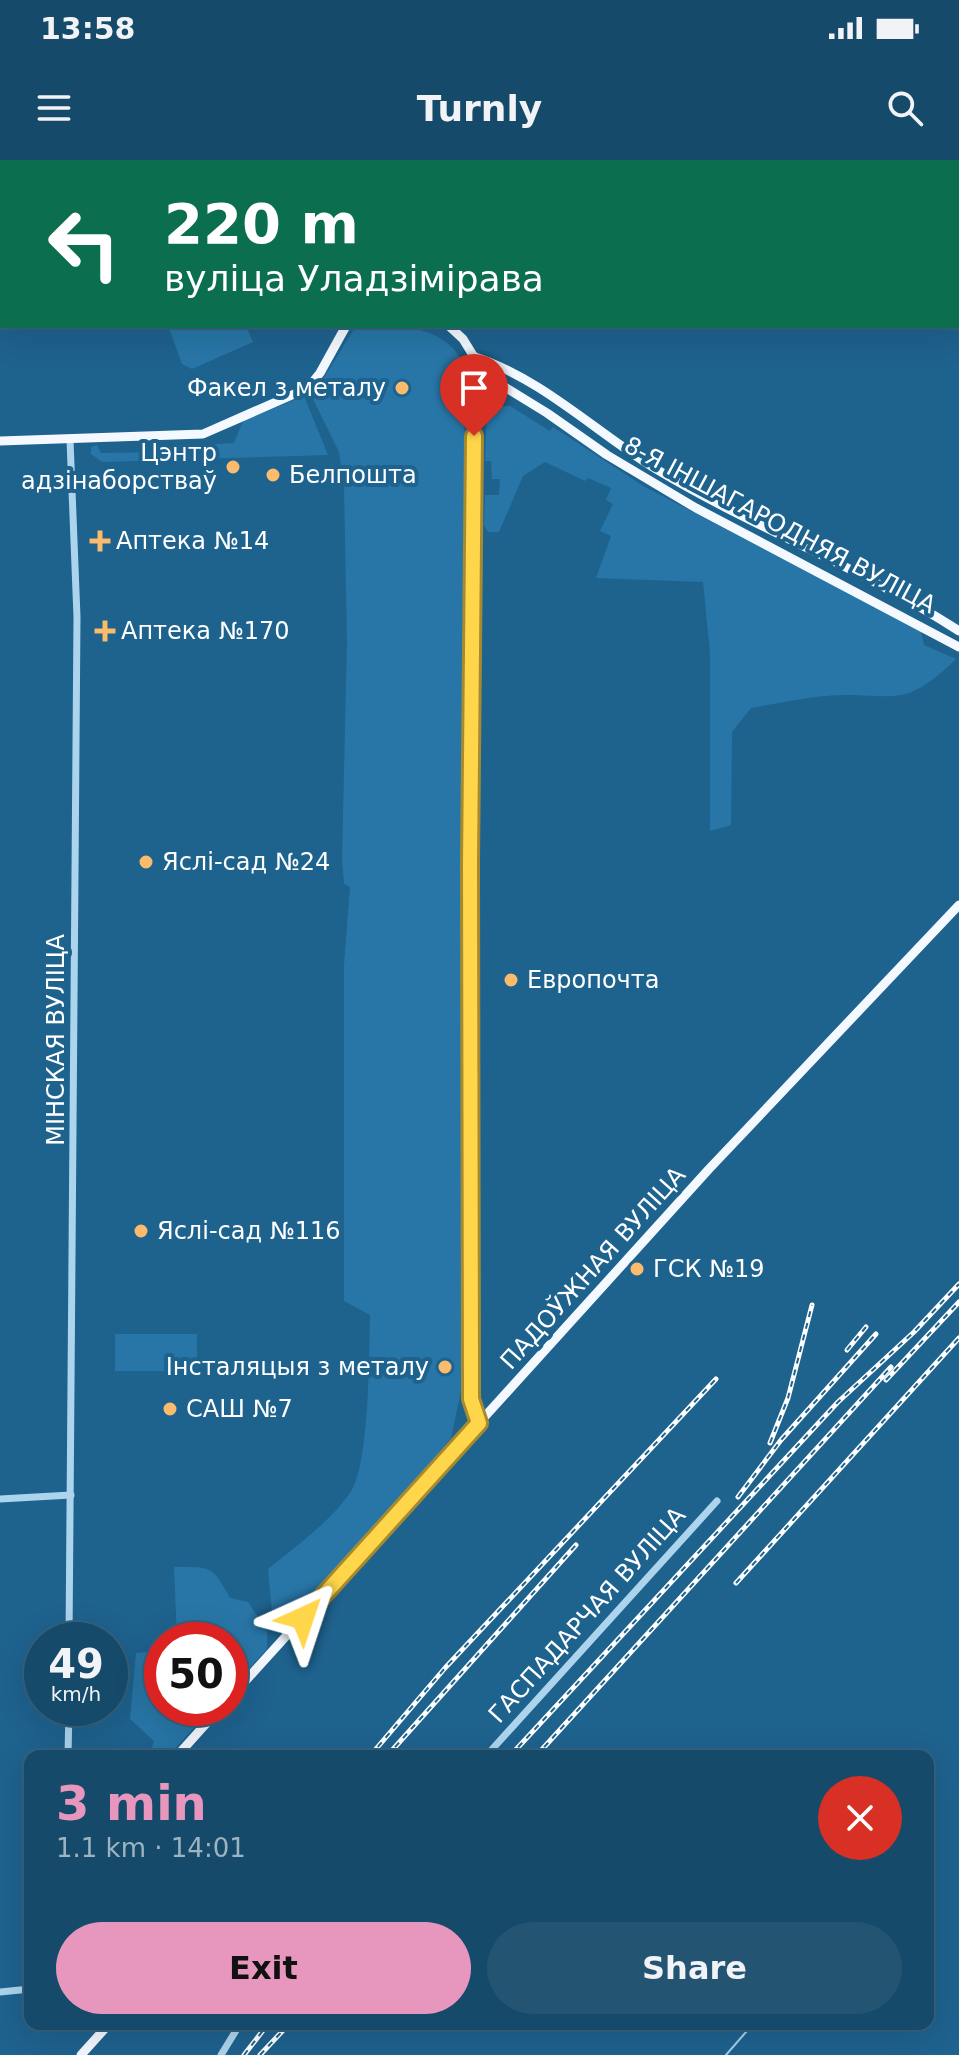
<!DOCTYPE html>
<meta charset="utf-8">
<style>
:root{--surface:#164a6a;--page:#235472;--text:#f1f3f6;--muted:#9eb3c1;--line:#35627e;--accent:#e797bd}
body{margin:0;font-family:"DejaVu Sans",sans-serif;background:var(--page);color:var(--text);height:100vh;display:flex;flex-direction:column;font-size:30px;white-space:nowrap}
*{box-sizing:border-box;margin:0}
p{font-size:26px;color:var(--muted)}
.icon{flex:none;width:44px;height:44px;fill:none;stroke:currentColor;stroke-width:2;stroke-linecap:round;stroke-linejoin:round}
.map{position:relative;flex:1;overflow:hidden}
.details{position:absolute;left:24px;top:1590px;width:910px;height:280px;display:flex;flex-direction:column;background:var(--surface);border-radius:16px;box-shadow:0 8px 32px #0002,0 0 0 2px var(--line)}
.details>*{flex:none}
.hud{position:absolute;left:0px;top:0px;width:960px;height:168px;box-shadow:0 8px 32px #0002,0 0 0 2px var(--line);background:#0b6e4f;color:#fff;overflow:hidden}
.speed{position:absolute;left:24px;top:1462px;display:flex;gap:16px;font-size:40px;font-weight:700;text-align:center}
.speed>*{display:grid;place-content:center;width:104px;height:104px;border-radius:50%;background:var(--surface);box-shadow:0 8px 32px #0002,0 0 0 2px var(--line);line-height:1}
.speed small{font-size:20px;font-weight:400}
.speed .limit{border:12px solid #d22;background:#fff;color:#111}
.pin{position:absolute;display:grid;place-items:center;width:68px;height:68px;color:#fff;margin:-82px -34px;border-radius:50% 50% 50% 0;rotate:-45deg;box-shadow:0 0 8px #0007}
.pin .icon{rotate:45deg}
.me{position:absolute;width:88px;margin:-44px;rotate:42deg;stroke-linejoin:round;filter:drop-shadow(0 0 6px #0008)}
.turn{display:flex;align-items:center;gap:28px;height:168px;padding:0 32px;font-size:36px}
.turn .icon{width:104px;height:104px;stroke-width:2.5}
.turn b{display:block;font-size:56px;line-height:68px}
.round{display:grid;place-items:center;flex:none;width:84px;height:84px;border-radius:42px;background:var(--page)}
.overview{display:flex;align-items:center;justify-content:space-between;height:136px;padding:0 32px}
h1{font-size:48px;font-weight:800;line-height:60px;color:var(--accent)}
.cta{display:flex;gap:16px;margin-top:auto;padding:16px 32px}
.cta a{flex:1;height:92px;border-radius:48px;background:var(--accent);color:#111;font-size:32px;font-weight:800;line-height:92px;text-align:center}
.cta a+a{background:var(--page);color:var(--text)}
.status{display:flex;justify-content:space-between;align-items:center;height:56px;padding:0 40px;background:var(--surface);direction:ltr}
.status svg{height:22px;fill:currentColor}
header{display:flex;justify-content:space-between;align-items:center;height:104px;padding:0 32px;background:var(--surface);font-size:36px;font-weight:800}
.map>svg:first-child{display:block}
</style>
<div class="status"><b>13:58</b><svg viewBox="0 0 49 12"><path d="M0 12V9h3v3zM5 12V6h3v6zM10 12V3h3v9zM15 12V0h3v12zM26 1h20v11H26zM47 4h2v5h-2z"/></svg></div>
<header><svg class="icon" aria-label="menu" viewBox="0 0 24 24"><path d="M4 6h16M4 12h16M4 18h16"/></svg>Turnly<svg class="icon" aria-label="search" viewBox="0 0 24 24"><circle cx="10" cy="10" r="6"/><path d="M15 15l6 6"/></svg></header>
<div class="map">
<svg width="959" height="1895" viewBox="0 0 959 1895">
<rect width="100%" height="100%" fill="#1e628e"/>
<g fill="#2876a7">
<polygon points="175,166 246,166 253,182 192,209 182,204 169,168"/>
<path d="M356,166C397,166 444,162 465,206L463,449L466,539L461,705L463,1222L451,1278L285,1471H280L273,1463L268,1409C295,1387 330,1362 350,1333C370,1306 369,1191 370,1155L344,1141V805L350,727L344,724L342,699L347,482L344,326L339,292L312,237Z"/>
<polygon points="304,236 328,295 102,302 91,294 91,287 97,285 101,293 176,292 180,286 234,283 243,261"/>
<path d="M487,246H510L550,271L553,267L645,327L921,471L924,485L956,499C900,554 892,530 825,536C801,538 775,544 751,548L732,572L731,665L710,671V493L703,422L596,418L611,376L600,371L613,344L606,340L611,328L588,318L585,321L545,302L523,316L499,372H488L484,365L485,335H499L500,319H492L491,301H485Z"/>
<rect x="115" y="1174" width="82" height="37"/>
<path d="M174,1407C212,1407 212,1405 230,1438L248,1442L267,1471V1489L230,1529V1480H177Z"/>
<polygon points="162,1491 162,1548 212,1548 168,1596 149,1596 154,1581 130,1559 136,1493"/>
</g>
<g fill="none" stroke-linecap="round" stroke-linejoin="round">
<polyline stroke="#a0d1ee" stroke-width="2" points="726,1895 753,1864"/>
<g stroke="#add4ed" stroke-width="7">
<polyline points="0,1339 71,1335"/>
<polyline points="69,1480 77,457 70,280"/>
<polyline points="68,1596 69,1548"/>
<polyline points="486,1596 717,1341"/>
<polyline points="0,1832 30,1829"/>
<polyline points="221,1895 240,1864"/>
</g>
<g stroke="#f3f9ff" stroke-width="9">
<polyline points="313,0 314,2"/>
<polyline points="449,166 463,179 490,223 503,226 547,253 607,295 696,348 959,487"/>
<polyline points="475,197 470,705 471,1220 471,1239 479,1263"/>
<path d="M475,197C541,218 597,273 656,309C754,368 863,408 959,471"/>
<polyline points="474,241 503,226"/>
<polyline points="0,281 203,274 308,228 320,213 346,166"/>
<polyline points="230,1538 709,1009 959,745"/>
<polyline points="177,1596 220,1548"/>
<polyline points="81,1895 109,1864"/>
</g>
<g stroke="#fff" stroke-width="5">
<g id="rail">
<polyline points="847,1190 866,1167"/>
<polyline points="886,1220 959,1142"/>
<polyline points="770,1283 788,1238 812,1145"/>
<polyline points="738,1337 781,1280 876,1174"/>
<polyline points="736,1423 959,1178"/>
<polyline points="370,1596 445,1508 716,1219"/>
<polyline points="387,1596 576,1385"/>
<polyline points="510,1596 838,1242 914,1172 959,1124"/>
<polyline points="536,1596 891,1207"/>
<polyline points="244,1895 268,1864"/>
<polyline points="260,1895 289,1864"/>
</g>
</g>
<use href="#rail" stroke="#1e628e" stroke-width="2" stroke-dasharray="6" stroke-linecap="butt"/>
</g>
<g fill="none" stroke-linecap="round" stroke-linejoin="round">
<g stroke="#a68a30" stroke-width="20">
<polyline id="route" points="303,1458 479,1263 471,1239 471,1220 470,705 474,276"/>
</g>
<use href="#route" stroke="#ffd54a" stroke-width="14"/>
</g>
<g fill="#fbbb6c" stroke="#1e628e" stroke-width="3">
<circle cx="402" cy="228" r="8"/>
<circle cx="233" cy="307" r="8"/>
<circle cx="273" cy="315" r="8"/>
<path d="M96 369h8v8h8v8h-8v8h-8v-8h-8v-8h8z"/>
<path d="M101 459h8v8h8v8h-8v8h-8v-8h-8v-8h8z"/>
<circle cx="146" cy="702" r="8"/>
<circle cx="511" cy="820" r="8"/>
<circle cx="141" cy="1071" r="8"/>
<circle cx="637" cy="1109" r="8"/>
<circle cx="445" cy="1207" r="8"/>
<circle cx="170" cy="1249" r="8"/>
</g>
<g text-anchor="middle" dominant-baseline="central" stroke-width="8" stroke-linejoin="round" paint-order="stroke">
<g font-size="24" fill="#fff" stroke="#1e628e" text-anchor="start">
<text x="386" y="228" text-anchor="end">Факел з металу</text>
<text x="217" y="293" text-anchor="end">Цэнтр<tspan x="217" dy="28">адзінаборстваў</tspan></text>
<text x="289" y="315">Белпошта</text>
<text x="116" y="381">Аптека №14</text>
<text x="121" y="471">Аптека №170</text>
<text x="162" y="702">Яслі-сад №24</text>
<text x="527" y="820">Европочта</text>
<text x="157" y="1071">Яслі-сад №116</text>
<text x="653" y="1109">ГСК №19</text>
<text x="429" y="1207" text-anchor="end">Інсталяцыя з металу</text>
<text x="186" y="1249">САШ №7</text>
</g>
<g font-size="24" fill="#fff" stroke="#1e628e">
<text transform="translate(780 365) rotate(28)">8-Я ІНШАГАРОДНЯЯ ВУЛІЦА</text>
<text transform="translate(56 880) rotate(-90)">МІНСКАЯ ВУЛІЦА</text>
<text transform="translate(593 1108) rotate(-48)">ПАДОЎЖНАЯ ВУЛІЦА</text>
<text transform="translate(587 1455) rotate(-48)">ГАСПАДАРЧАЯ ВУЛІЦА</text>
</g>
</g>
</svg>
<div class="speed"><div>49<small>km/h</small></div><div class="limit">50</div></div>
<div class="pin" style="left:474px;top:276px;background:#d93025"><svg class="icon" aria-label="arrive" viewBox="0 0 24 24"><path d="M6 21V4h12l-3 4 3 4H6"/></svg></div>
<svg class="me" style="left:303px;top:1458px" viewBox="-20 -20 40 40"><path d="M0-17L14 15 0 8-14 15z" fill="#ffd54a" stroke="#fff" stroke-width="4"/></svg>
<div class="hud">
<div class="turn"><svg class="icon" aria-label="left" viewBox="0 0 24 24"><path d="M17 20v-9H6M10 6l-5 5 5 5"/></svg><div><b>220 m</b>вуліца Уладзімірава</div></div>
</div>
<section class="details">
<div class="overview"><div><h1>3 min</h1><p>1.1 km · 14:01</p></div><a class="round" style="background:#d93025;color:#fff"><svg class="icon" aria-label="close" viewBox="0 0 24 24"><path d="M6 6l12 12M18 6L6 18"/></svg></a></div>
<div class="cta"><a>Exit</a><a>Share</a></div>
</section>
</div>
